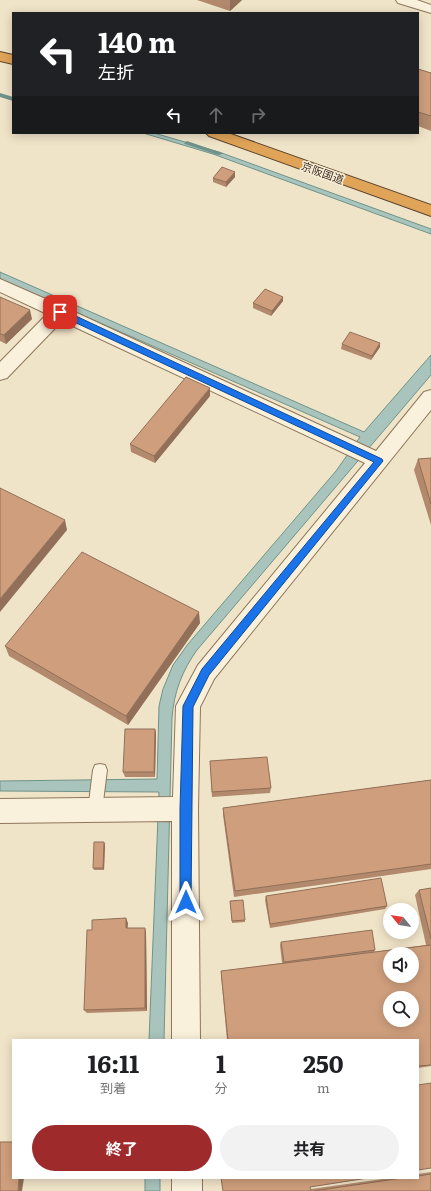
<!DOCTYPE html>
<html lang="ja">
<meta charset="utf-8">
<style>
:root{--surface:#fff;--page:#f2f2f2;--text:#202124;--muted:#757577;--accent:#9e2a2b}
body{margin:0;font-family:Literata,"Noto Sans JP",serif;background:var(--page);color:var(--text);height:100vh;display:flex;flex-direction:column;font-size:15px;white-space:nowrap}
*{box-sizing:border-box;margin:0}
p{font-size:13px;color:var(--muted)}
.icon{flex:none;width:22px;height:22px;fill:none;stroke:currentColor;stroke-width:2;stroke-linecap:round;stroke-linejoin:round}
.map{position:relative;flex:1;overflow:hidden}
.side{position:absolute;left:12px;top:1039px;width:407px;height:140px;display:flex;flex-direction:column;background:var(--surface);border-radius:0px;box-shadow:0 2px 10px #0003}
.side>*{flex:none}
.top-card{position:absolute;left:12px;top:12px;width:407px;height:122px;border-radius:0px;box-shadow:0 2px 10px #0003;background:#202124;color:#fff;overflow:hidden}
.needle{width:26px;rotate:300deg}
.fabs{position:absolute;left:383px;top:903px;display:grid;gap:8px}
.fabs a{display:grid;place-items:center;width:36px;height:36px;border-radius:50%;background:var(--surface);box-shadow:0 2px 10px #0003;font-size:20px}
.pin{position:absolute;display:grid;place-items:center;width:34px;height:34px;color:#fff;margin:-17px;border-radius:8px;box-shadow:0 2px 6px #0006}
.me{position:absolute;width:44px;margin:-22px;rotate:0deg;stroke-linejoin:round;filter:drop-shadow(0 0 3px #0008)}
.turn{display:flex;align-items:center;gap:14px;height:84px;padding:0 20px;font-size:18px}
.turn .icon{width:52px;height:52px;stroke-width:2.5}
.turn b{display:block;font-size:28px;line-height:34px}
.lanes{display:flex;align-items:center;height:38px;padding:0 20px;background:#0003;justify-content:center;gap:20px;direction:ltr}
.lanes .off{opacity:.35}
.eta{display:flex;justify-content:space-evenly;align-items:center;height:68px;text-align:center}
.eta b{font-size:24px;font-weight:700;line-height:28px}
.button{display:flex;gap:8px;margin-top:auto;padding:8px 20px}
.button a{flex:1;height:46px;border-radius:24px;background:var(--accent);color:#fff;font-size:16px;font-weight:700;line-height:46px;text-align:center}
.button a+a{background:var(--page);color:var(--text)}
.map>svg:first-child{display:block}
</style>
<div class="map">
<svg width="431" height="1191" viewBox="0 0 431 1191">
<rect width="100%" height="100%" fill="#f0e4c8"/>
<g fill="#a9c4bc" stroke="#6f938a">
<polygon points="143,133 154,133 219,152 431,229 431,234 213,154"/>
<path d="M0,272L364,432L431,355V375L197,650C182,671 174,692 172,718L164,1040H149L159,792L0,791V781L157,779L159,706L163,689L173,665L188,644L336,471L360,437L0,279Z"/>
<rect x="145" y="1178" width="15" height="13"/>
</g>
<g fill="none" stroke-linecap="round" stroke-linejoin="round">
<g fill="#6f938a" fill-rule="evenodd">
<polygon points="0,93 13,97 13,101 0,97"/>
<polygon points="187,141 222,153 223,154 218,155 185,144 184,143"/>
</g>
<g stroke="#8d765c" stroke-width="2">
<polygon id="lane" points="100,764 105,765 107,770 102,810 100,815 95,817 90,815 88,810 93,770 95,765"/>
</g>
<g stroke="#8d765c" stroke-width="2">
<g id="street">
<polygon points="396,0 417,0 431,5 431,13 398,3"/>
<polygon points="0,279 66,308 376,451 424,392 431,390 431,410 214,679 200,707 198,809 200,1040 172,1040 172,821 0,823 0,799 173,797 176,706 198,665 365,463 62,321 7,378 0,380 0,362 47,314 0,292"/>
<rect x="172" y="1178" width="30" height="13"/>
</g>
</g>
<g stroke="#5b4430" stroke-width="2">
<g id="highway">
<polygon points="0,52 13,55 13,64 0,61"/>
<polygon points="206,133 228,133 431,205 431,216 209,136"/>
</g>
</g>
<use href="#lane" fill="#faf1dc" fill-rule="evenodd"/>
<use href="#street" fill="#faf1dc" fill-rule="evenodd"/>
<use href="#highway" fill="#e0a458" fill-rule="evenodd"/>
</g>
<g fill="#b2896c">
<polygon points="197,0 242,0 230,11"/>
<polygon points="418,69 431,73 431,131 418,126"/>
<polygon points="235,177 226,187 213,182 213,178"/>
<polygon points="0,297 32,319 6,344 0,341"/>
<polygon points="283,297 283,301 271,316 253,308 253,303"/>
<polygon points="342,344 380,347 371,360 341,349"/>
<polygon points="210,396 155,463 131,452 130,444"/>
<polygon points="431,458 431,525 414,470 418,459"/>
<polygon points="200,623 128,725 9,656 5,646"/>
<polygon points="155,729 156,734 155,777 125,777 123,772"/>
<polygon points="210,761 271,788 270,793 212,797"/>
<polygon points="431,780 431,869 234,897 223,815 223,808"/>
<polygon points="105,844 104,870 94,870 93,868"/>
<polygon points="431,888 431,1066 418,1068 418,1040 227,1040 221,975 221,971 282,963 280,945 281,942 375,950 374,952 426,945 415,895 419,890"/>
<polygon points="266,896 387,906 385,909 270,928 265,900"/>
<polygon points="230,901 245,920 245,922 232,923"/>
<polygon points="128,923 127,928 146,932 147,1011 87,1013 84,1010 92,930"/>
<polygon points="431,1172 431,1191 311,1191 311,1189 390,1178 418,1178 418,1174"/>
</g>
<g fill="#916f58">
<polygon points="230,0 242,0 230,11"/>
<polygon points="235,172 235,177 226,187 226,182"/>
<polygon points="283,297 283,301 271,316 272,311"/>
<polygon points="30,310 32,319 6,344 4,335"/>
<polygon points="380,343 380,347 371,360 372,356"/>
<polygon points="210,388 210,396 155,463 154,456"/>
<polygon points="65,520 67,530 0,612 0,599"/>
<polygon points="199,612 200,623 128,725 126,716"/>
<polygon points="155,729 156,734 155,777 154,772"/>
<polygon points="104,842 105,844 104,870 103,868"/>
<polygon points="126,918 128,923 127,933 126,928"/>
<polygon points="145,928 146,932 147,1011 145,1008"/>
<polygon points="19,1178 24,1178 22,1191 18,1191"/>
</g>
<g fill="#cf9f7d" stroke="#916f58" fill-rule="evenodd">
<polygon points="418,69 431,73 431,116 418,112"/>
<polygon points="222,167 235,172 226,182 213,178"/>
<polygon points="265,289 283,297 272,311 253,303"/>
<polygon points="0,297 30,310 4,335 0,334"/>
<polygon points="350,332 380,343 372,356 342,344"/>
<polygon points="186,377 210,388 154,456 130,444"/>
<polygon points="431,458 431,504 418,459"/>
<polygon points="0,488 65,520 0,599"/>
<polygon points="82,552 199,612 126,716 5,646"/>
<polygon points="125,729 155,729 154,772 123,772"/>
<polygon points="267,757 271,788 212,792 210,761"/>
<polygon points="431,780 431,864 235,891 223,808"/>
<polygon points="94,842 104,842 103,868 93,868"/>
<polygon points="381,878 387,906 270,924 266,896"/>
<polygon points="431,888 431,939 419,890"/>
<polygon points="243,900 245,920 232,921 230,901"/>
<polygon points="126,918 126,928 145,928 145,1008 84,1010 87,930 92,930 92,920"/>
<polygon points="372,930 375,950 284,962 281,942"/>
<path d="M431,945V1065L418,1066V1040H228L221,971ZM390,954H412V976H390ZM390,998H412V1020H390Z"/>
<polygon points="431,1083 431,1168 418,1170 418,1085"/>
<polygon points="0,1142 13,1142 13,1178 19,1178 18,1191 0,1191"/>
<polygon points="431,1174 431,1191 314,1191 402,1178 418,1178 418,1176"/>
<polygon points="221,1178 368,1178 310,1187 311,1191 223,1191"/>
</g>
<polygon fill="#1a73e8" stroke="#114b97" points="57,310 63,310 382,459 383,461 209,675 193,707 191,902 190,905 186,907 182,905 180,902 180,809 183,706 202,669 374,462 57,314"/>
<g text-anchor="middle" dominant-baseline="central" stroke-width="3" stroke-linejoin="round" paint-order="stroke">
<g font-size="11" fill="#3d2e20" stroke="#f7eed8">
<text transform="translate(323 172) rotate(20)">京阪国道</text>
</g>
</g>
</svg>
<div class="fabs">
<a><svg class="needle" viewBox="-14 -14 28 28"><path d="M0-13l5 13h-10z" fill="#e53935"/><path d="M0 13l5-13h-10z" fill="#757577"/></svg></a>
<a><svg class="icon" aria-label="sound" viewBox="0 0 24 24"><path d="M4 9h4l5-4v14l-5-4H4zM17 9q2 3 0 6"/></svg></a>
<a><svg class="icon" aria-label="search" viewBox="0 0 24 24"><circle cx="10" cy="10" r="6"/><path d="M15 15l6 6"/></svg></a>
</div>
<div class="pin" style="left:60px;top:312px;background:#d93025"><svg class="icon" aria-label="arrive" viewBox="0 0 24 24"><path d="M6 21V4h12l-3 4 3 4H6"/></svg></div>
<svg class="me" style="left:186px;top:902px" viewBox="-20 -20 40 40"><path d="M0-17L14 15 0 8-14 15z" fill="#1a73e8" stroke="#fff" stroke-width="4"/></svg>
<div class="top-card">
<div class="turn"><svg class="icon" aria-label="left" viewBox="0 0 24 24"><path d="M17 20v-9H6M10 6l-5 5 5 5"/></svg><div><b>140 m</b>左折</div></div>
<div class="lanes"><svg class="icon" aria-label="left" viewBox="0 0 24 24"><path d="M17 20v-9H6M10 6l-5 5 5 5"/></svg><svg class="icon off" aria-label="ahead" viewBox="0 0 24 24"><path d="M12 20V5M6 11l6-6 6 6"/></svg><svg class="icon off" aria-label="right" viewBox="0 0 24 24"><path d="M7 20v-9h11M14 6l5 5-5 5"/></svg></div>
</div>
<section class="side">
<div class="eta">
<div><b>16:11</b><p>到着</p></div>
<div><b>1</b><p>分</p></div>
<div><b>250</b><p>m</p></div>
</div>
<div class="button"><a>終了</a><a>共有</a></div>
</section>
</div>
